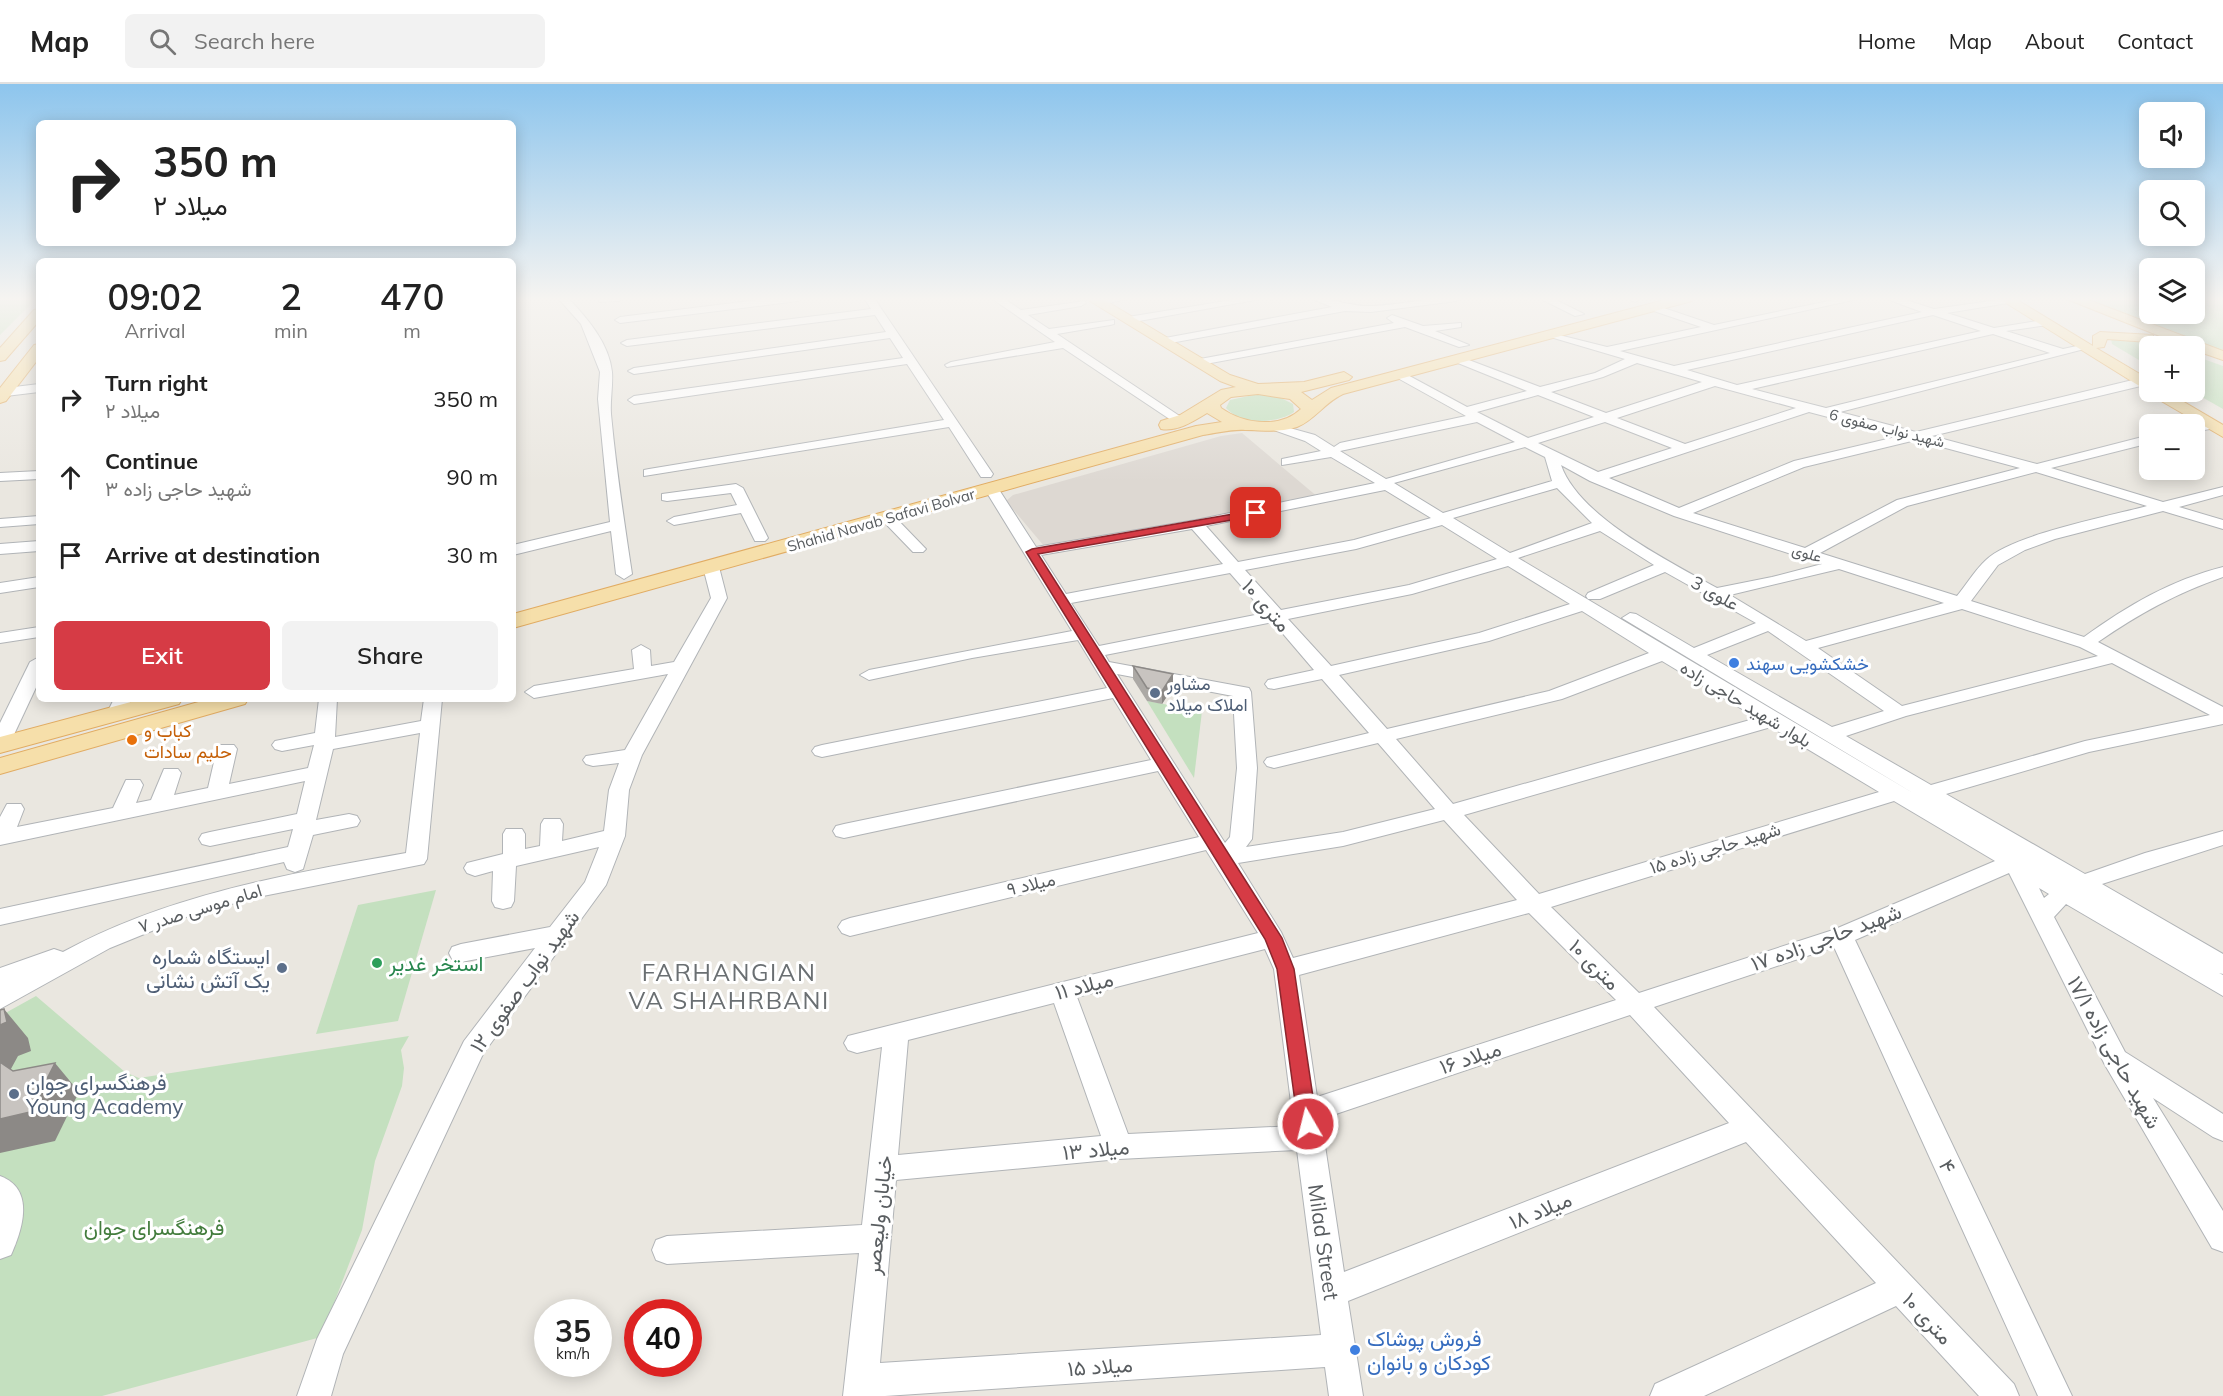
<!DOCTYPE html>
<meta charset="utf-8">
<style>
:root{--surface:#fff;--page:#f2f2f2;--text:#222;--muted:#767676;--line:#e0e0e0;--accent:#d63b45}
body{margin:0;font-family:Mulish,Vazirmatn,sans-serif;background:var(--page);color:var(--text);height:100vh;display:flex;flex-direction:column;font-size:22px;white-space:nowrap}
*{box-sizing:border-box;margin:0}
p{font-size:20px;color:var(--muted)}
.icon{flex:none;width:33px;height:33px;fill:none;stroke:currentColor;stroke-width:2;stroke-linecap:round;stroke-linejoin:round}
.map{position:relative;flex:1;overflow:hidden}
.details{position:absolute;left:36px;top:174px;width:480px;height:444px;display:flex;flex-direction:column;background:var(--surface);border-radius:9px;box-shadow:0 3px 15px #0003}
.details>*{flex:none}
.hud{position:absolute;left:36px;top:36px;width:480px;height:126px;border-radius:9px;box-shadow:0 3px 15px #0003;background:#fff;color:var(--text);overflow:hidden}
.fabs{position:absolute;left:2139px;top:18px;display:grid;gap:12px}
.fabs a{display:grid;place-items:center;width:66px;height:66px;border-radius:9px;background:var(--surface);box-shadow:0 3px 15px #0003;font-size:30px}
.speed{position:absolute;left:534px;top:1215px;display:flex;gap:12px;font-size:30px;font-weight:700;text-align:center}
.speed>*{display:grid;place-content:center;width:78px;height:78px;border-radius:50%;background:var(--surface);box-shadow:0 3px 15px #0003;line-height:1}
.speed small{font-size:15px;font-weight:400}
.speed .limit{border:9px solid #d22;background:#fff;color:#111}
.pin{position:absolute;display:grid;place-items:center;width:51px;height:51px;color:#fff;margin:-26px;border-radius:12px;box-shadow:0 3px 9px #0006}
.me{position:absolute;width:66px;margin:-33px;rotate:352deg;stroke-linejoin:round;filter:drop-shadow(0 0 4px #0008)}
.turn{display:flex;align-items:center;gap:21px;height:126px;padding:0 18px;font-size:27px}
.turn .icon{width:78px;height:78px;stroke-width:2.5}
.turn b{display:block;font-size:42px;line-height:51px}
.eta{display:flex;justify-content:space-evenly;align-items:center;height:102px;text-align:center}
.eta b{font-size:36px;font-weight:600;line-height:42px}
.action{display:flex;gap:12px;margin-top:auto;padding:12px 18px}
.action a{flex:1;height:69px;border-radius:9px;background:var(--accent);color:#fff;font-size:24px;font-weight:600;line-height:69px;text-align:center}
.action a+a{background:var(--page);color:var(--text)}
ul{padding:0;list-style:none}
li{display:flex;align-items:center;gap:18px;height:78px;padding:0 18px}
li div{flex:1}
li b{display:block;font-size:22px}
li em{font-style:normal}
header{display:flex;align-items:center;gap:36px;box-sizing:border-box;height:84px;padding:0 30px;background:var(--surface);border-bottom:2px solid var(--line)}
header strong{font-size:28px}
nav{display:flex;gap:33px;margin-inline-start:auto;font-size:21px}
.search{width:420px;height:54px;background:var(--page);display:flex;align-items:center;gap:15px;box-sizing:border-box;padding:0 21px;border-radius:9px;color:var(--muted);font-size:22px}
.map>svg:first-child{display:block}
</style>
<header>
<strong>Map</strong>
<div class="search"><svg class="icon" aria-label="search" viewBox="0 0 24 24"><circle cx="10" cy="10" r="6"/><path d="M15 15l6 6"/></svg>Search here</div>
<nav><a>Home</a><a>Map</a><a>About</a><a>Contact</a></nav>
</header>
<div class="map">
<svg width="2223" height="1312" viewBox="0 0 2223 1312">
<rect width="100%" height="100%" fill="#eae7e0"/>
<polygon fill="#ddd8d2" points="1242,349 1319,414 1044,462 1006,417 1013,411 1221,352"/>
<g fill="#c4e0bf">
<polygon points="0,214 37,214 0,251"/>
<polygon points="2081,214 2149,214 2150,230 2194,230 2195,214 2223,214 2223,268"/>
<polygon points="2111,255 2150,256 2168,262 2150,262 2149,282 2112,260"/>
<polygon points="2195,272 2223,282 2223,325 2193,308"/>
<path d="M1258,310L1279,313L1293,320L1294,328C1277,340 1240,341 1226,324L1230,316Z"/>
<polygon points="1147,617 1202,627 1194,694"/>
<polygon points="436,806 398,937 316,950 358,821"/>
<polygon points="36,912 125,988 139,994 409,952 401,966 404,984 402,1002 375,1077 362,1146 321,1253 102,1312 0,1312 0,932"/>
</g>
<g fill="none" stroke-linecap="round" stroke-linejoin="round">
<g stroke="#b1b4b7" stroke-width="2">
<g id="minor">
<path d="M558,214H568C587,234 609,259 612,288C613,302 610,316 611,330C616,384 624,437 632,490L624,495L616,490L611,447L513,471V461L610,438L598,315L600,288L581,240Z"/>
<polygon points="599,214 624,214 619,217 599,218"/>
<polygon points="775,214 803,214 798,217 620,239 615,236 620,233"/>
<polygon points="864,214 874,214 993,390 991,393 981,393 949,343 644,392 644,386 649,385 944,336 907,280 634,320 628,316 634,312 903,274 890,254 634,290 628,287 634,284 886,248 875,231 627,262 621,259 627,256 871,225"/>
<polygon points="991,214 1003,214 1021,226 1085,217 1086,219 1081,222 1028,231 1049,245 1114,236 1114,240 1110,241 1057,250 1187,337 1181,341 1177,340 1063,264 947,283 945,281 951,278 1055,258"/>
<polygon points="1107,214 1132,214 1099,221 1094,218"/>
<polygon points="1244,214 1266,214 1128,239 1123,236 1128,233"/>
<path d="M1310,214C1331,213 1349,223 1371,222C1401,221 1430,213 1461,214L1456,217L1371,228L1345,227L1165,260L1160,257L1165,254L1332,223Z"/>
<polygon points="1539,214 1552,214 1584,230 1575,232"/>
<polygon points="1627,214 1639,214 1640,215 1635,218"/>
<path d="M1843,214H1862L1620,267L1674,282L1922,228L1884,214H1899L1934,225L2012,214L2013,216L2008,219L1947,229L1994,244L2043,236L2048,239L2047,241L2006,247L2063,265L2086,260L2092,263L1840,328L1916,348L2141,294L2147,298L2145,301L1932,352L2037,380L2150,351V359L2051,384L2163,418L2223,403V411L2179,423L2223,436V445L2163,427L2055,455L2025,466L1998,481L1971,517L2084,553C2127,522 2171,496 2223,483V493C2175,510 2140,529 2098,558L2223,623V640L2089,668L1946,710L2085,790L2145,769L2223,747V761L2102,800L2223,870V890L2219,889L2223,891V912L2066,820L2054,833L2125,968L2223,1030V1057L2213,1053L2153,1014L2223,1127V1168L2212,1164L2105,981L2009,789L1855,856L2072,1312H2038L1834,863L1654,923L2014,1300L2019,1312H1979L1896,1222L1704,1312H1650L1655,1300L1876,1199L1746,1058L1348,1217L1363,1312H1329L1325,1283L885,1312H843L859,1169L667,1180L656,1176L652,1166L656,1156L667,1152L862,1141L882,963L857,969L848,966L844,959L848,952L1258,849L1206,766L850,852L842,849L838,843L842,837L850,834L1199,753L1158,687L844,754L836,752L833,747L836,742L844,740L1151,676L1113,614L822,673L815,671L812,667L815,663L822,661L1107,604L1078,556L972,574L869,596L860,591L869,586L1072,547L984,404L986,401H996L1036,463L1196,436L1375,399L1331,373L1282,381V375L1321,367L1305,357L1262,342L1268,338L1315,351L1334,363L1340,359L1466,332L1394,292V288H1402L1467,323L1527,307L1453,277V273H1461L1540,303L1595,289L1625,275L1547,252V248L1607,263L1701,243L1648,225L1647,223L1652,220L1714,241ZM1933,231L1981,247L1737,301L1687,286ZM1993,250L2050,269L1826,324L1752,305ZM1637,279L1702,298L1606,329L1551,308L1603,293ZM1715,302L1796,324L1685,360L1617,334ZM1538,311L1594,333L1528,354L1477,328ZM1809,328L1900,352L1794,377L1679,424L1609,394ZM1477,338L1515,358L1386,395L1340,367ZM1605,338L1672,364L1598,388L1538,359ZM1916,356L2020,384L1897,416L1805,464L1693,429L1804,383ZM1525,363L1545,373L1552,397L1443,429L1394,399ZM1561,381L1590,397L1674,432L1822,480L1772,493L1717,504C1670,478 1579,433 1561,381ZM2036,388L2147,422C2110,432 2011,451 1986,476C1975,486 1966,501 1957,512L1820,469L1907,422ZM1557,404L1592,439L1510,469L1453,434ZM1385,406L1431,434L1354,456L1238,478L1206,442ZM1442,441L1497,475L1409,501L1281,526L1245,486L1356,465ZM1192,445L1223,480L1066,510L1041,471ZM1600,447L1654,481L1588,509L1586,512L1588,515H1600L1665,488L1756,539L1694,564L1636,530L1630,529L1622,534L1918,712L1518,474ZM1508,482L1570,520L1479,549L1331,582L1288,535L1412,510ZM1839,485L1944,519L1806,557L1730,511ZM1230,489L1265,529L1099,562L1071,519ZM1962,525L2080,563L2098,572L1902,622L1818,564ZM1582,527L1649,569L1549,607L1387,645L1339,591L1489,557ZM1273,538L1314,586L1268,596L1265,600L1268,604L1274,605L1322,595L1369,649L1267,674L1264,678L1267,682L1274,684L1378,659L1435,725L1343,748L1246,763L1252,755L1257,684L1251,608L1249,604L1109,578L1105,571ZM1768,547L1884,627L1832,643L1707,571ZM1662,577L1757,634L1453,720L1396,655L1562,615ZM2112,579L2210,631L2085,657L1931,701L1846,652L1906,632ZM1117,590L1233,612L1237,684L1230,753L1225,759ZM1771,643L1879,708L1539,810L1464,731ZM1894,717L1995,777L1833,846L1639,909L1551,823ZM1444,736L1517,816L1293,874L1281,848L1238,779L1343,762ZM2039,804L2049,810L2044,814ZM1529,829L1616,916L1317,1013L1299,891ZM1265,865L1274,885L1294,1042L1128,1050L1077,913ZM1054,919L1101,1052L898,1071L908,956ZM1630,931L1729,1039L1344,1188L1321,1035ZM1297,1066L1321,1251L880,1279L896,1096L1119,1075Z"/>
<polygon points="1392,231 1423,242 1461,239 1461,243 1435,247 1469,261 1459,263 1405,243 1200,281 1194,278 1200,275 1394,239 1387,234"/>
<polygon points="39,300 39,308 6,312 0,308 6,304"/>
<polygon points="2210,337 2216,341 2215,344 2194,348 2193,340"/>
<polygon points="39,387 39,395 0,397 0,389"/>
<polygon points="736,400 743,404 768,454 765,457 755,457 741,429 674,441 667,437 674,433 737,421 731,409 667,417 662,416 662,410"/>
<polygon points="888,430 893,431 923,462 926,465 923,468 913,468 883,437 881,434 883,431"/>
<polygon points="39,432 39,440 0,443 0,435"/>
<polygon points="39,457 39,467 0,470 0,460"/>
<polygon points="711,478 719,483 727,514 642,671 629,706 625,752 606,801 483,970 343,1270 331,1312 297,1312 317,1255 464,957 535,864 461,878 452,875 449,869 452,863 461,860 550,843 585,798 599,763 516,782 514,817 511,823 503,825 495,823 492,817 493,787 475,792 467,789 464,784 467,779 503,770 503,750 506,745 522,745 525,750 525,765 540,762 541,740 544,735 560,735 563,740 562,757 604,747 609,706 619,679 593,682 586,680 583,676 586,672 625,666 668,590 534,614 525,608 534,602 634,585 632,566 641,561 650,566 651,582 674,578 711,514 703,483"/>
<polygon points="39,493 39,503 0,509 0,499"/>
<polygon points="39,543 39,553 0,559 0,549"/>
<polygon points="39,573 39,597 10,659 0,665 0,639 30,578"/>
<polygon points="114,615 132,615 123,633 116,635 107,629"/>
<path d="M319,615H337L335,653L421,637L424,615H442L427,775L424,780L263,812L196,829L110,864L0,925V884L54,865L63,868C169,810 288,790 406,769L420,649L333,665L316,736L349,730L357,732L360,737L357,742L313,751L303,785L295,788L287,785L284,778L0,841V825L288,763L293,745L210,762L202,760L199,755L202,750L210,748L297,730L305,697L0,761V733L7,720H21L24,725L17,743L113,724L126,696H140L143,701L136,719L151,716L164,685H178L181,689L174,711L208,704L217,665L220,661H234L237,665L229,700L308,684L314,661L282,667L275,665L272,661L275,657L315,649Z"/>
<path d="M0,1092C35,1105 23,1144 11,1171L0,1175Z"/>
</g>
</g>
<g stroke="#e1ac63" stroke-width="2">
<g id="major">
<path d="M1085,214H1101L1230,291L1258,300L1304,298L1344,288L1352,293L1349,296L1301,308L1312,316L1331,304L1672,214H1694L1692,217L1343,310C1325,318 1315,336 1297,343C1279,349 1263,346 1245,346C1232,345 1217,349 1203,351L513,544V530L1196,342L1222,338L1207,329C1194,337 1177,348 1161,345L1159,341L1161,337L1180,331L1221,306L1236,303L1220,297ZM1258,310L1290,315L1301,325C1280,345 1243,340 1221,324L1220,321L1231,313Z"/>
<polygon points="1998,214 2014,214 2093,262 2093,252 2100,248 2153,251 2153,257 2148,258 2107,255 2104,263 2096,264 2150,296 2150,308 2167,308 2223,341 2223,353 2151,311 2149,308"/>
<polygon points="2064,214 2083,214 2223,267 2223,276 2194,266 2194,262 2185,262"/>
<polygon points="39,225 39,237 5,276 0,277 0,264 34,226"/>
<polygon points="39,260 39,274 6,317 0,319 0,304 34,261"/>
<polygon points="142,615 182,615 179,620 0,669 0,653"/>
<polygon points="209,615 248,615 245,620 0,690 0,674"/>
</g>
</g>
<use href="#minor" fill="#fff" fill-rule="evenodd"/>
<use href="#major" fill="#f6dfaa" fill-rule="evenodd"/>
</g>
<polygon fill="#aca9a5" points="1133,582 1173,603 1162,620 1147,617 1133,595"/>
<g fill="#8c8986">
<polygon points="1173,590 1173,603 1162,620 1162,607"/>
<polygon points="4,925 28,954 31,967 18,972 6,994 0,986 0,941"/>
<polygon points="55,979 79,1008 55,1057 0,1069 0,1035"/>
</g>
<g fill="#c8c4c0" stroke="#8c8986" stroke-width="1.5">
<polygon points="1133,582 1173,590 1162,607 1147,604"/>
<polygon points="4,925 7,938 0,941 0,926"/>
<polygon points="0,978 13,987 55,979 30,1028 0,1035"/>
</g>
<linearGradient id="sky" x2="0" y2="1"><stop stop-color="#8dc5ed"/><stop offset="0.54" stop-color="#f6f4f1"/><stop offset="1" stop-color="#f6f4f1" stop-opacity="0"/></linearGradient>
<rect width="2223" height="398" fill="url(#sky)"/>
<polygon fill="#d63b45" stroke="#8b262d" stroke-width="1.5" points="1256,426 1261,429 1260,431 1038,470 1282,854 1294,885 1317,1040 1314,1046 1308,1049 1301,1046 1298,1040 1277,885 1265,855 1026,468 1032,465"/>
<g fill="#3f7fe0" stroke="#fff" stroke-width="2">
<circle cx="1734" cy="579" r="6"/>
<circle cx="1355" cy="1266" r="6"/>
</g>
<g fill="#5c6f8a" stroke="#fff" stroke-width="2">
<circle cx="1155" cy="609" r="6"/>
<circle cx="282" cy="884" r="6"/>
<circle cx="14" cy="1010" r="6"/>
</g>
<circle fill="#e8710a" stroke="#fff" stroke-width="2" cx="132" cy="656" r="6"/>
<circle fill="#2e9e5b" stroke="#fff" stroke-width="2" cx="377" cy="879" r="6"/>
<g text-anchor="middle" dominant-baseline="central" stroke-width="6" stroke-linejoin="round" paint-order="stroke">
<g font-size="15" fill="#595d60" stroke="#fff">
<text transform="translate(1887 344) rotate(14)">شهید نواب صفوی 6</text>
<text transform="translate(881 436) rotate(-16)">Shahid Navab Safavi Bolvar</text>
<text transform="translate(1807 469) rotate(17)">علوی</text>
</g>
<g font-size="18" fill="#595d60" stroke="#fff">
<text transform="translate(1715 509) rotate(29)">علوی 3</text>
<text transform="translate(1746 620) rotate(31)">بلوار شهید حاجی زاده</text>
<text transform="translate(1715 764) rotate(-17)">شهید حاجی زاده ۱۵</text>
<text transform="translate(1031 800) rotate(-13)">میلاد ۹</text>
<text transform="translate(200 824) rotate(-17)">امام موسی صدر ۷</text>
</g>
<g font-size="18" fill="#366cbe" stroke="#fff" text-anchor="start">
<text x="1746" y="579">خشکشویی سهند</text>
</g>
<g font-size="18" fill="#4e5e75" stroke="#fff" text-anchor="start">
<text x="1167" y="599">مشاور<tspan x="1167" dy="21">املاک میلاد</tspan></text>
</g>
<g font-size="18" fill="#c56008" stroke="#fff" text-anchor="start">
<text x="144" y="646">کباب و<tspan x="144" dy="21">حلیم سادات</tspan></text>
</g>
<g font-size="21" fill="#595d60" stroke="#fff">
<text transform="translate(1267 521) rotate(49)">۱۰ متری</text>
<text transform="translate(1826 853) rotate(-20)">شهید حاجی زاده ۱۷</text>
<text transform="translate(1595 880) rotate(45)">۱۰ متری</text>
<text transform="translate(524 897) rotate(-54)">شهید نواب صفوی ۱۲</text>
<text transform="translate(1084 901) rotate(-14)">میلاد ۱۱</text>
<text transform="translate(2115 968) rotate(61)">شهید حاجی زاده ۱۷/۱</text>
<text transform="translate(1470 973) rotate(-18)">میلاد ۱۶</text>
<text transform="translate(1096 1065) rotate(-5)">میلاد ۱۳</text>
<text transform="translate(1948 1082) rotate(65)">۴</text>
<text transform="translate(1540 1126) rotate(-22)">میلاد ۱۸</text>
<text transform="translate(878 1131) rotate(-84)">خیابان ولیعصر</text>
<text transform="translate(1324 1158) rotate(82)">Milad Street</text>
<text transform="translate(1928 1234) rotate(47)">۱۰ متری</text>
<text transform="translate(1100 1282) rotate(-4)">میلاد ۱۵</text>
</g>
<g font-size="21" fill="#4e5e75" stroke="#fff" text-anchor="end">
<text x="270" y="872">ایستگاه شماره<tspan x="270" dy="24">یک آتش نشانی</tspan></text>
<text x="26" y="998" text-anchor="start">فرهنگسرای جوان<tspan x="26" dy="24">Young Academy</tspan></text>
</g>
<g font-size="21" fill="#27864d" stroke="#fff" text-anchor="start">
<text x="389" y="879">استخر غدیر</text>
</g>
<g font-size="21" fill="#427c3c" stroke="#fff">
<text x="154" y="1143">فرهنگسرای جوان</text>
</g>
<g font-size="21" fill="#366cbe" stroke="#fff" text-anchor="start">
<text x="1367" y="1254">فروش پوشاک<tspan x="1367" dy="24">کودکان و بانوان</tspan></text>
</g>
<g font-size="24" letter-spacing="1.5" fill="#6a6f72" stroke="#fff">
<text x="729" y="888">FARHANGIAN<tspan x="729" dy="28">VA SHAHRBANI</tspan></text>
</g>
</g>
</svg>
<div class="fabs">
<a><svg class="icon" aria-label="sound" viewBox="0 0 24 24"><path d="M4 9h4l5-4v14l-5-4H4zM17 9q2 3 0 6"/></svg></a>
<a><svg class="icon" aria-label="search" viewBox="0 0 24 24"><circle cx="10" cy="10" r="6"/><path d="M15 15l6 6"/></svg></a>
<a><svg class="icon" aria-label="layers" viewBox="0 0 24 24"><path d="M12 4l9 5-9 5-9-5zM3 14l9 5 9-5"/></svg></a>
<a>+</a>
<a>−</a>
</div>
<div class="speed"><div>35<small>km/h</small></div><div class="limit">40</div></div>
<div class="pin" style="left:1256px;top:429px;background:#d93025"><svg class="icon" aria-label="arrive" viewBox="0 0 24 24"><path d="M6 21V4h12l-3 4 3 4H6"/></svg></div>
<svg class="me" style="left:1308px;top:1040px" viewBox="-20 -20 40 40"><circle r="17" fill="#d63b45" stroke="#fff" stroke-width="3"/><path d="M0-11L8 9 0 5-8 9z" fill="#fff"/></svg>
<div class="hud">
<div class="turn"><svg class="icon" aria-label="right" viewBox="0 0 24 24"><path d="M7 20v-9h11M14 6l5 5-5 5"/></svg><div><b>350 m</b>میلاد ۲</div></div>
</div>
<section class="details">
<div class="eta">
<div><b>09:02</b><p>Arrival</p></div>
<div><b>2</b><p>min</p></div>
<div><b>470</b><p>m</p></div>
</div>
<ul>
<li><svg class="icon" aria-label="right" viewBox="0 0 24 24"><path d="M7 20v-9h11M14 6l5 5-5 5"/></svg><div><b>Turn right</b><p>میلاد ۲</p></div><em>350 m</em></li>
<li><svg class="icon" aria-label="ahead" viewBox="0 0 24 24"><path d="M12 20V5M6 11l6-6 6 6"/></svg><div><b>Continue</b><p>شهید حاجی زاده ۳</p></div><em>90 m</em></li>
<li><svg class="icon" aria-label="arrive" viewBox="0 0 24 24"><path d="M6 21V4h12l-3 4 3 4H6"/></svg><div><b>Arrive at destination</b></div><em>30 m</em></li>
</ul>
<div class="action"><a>Exit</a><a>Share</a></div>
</section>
</div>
